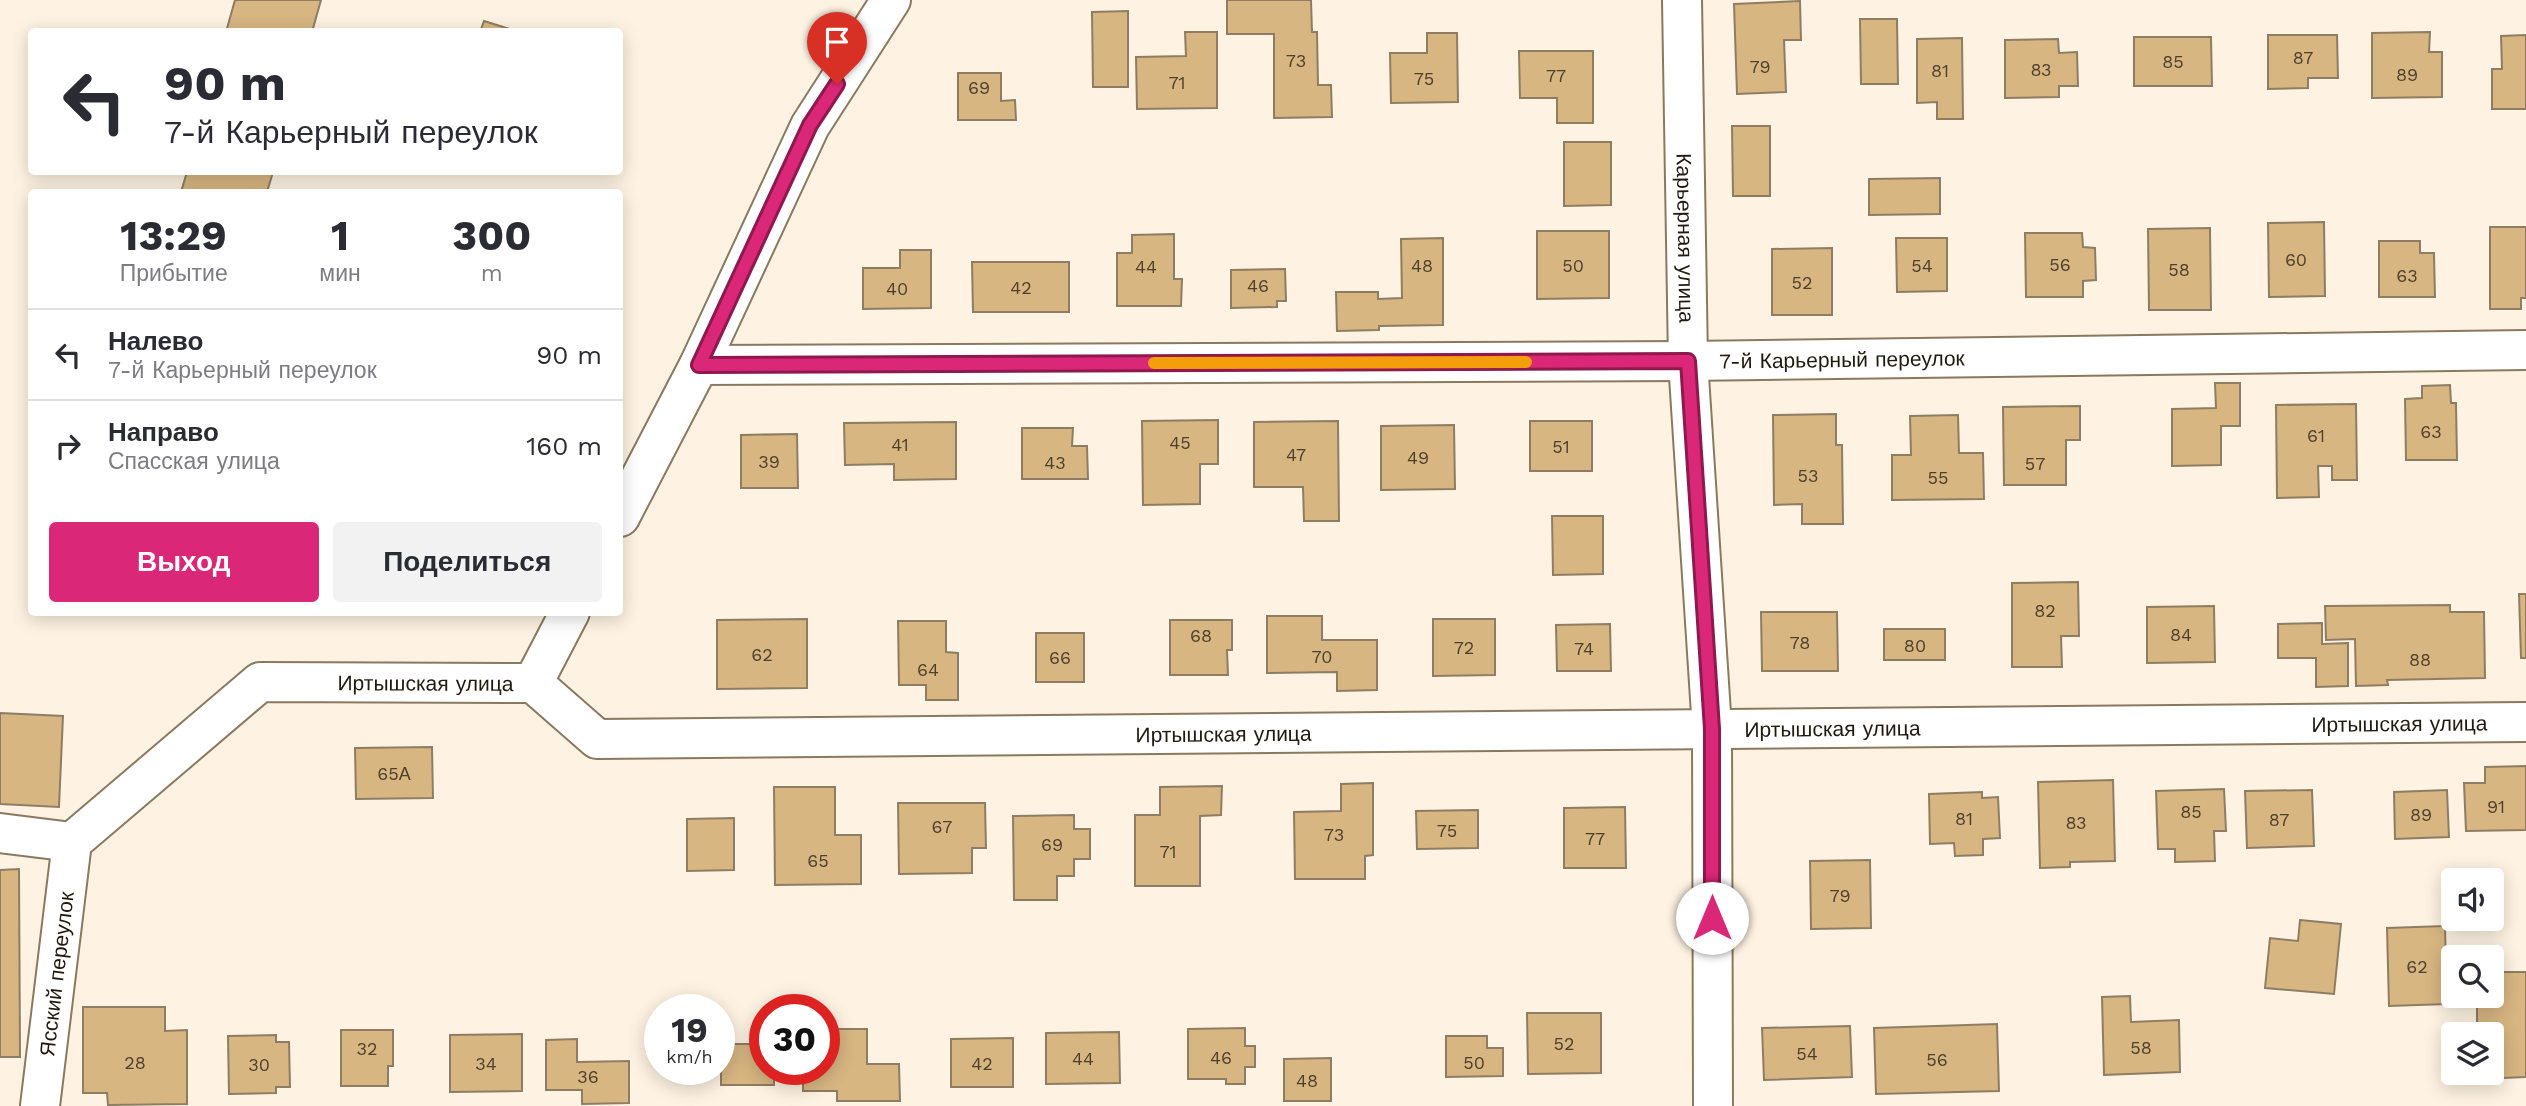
<!DOCTYPE html>
<html lang="ru">
<meta charset="utf-8">
<style>
:root{--surface:#fff;--page:#f2f2f3;--text:#2b2b33;--muted:#7c7c81;--line:#e1e1e2;--accent:#db2777}
body{margin:0;font-family:"Work Sans",sans-serif;background:var(--page);color:var(--text);height:100vh;display:flex;flex-direction:column;font-size:26px;white-space:nowrap}
*{box-sizing:border-box;margin:0}
p{font-size:23px;color:var(--muted)}
.icon{flex:none;width:38px;height:38px;fill:none;stroke:currentColor;stroke-width:2;stroke-linecap:round;stroke-linejoin:round}
.map{position:relative;flex:1;overflow:hidden}
.panel{position:absolute;left:28px;top:189px;width:595px;height:427px;display:flex;flex-direction:column;background:var(--surface);border-radius:7px;box-shadow:0 4px 18px #0003}
.panel>*{flex:none}
.hud{position:absolute;left:28px;top:28px;width:595px;height:147px;border-radius:7px;box-shadow:0 4px 18px #0003;background:#fff;color:var(--text);overflow:hidden}
.tools{position:absolute;left:2441px;top:868px;display:grid;gap:14px}
.tools a{display:grid;place-items:center;width:63px;height:63px;border-radius:7px;background:var(--surface);box-shadow:0 4px 18px #0003;font-size:35px}
.speed{position:absolute;left:644px;top:994px;display:flex;gap:14px;font-size:35px;font-weight:700;text-align:center}
.speed>*{display:grid;place-content:center;width:91px;height:91px;border-radius:50%;background:var(--surface);box-shadow:0 4px 18px #0003;line-height:1}
.speed small{font-size:18px;font-weight:400}
.speed .limit{border:10px solid #d22;background:#fff;color:#111}
.pin{position:absolute;display:grid;place-items:center;width:60px;height:60px;color:#fff;margin:-72px -30px;border-radius:50% 50% 50% 0;rotate:-45deg;box-shadow:0 0 7px #0007}
.pin .icon{rotate:45deg}
.me{position:absolute;width:77px;margin:-38px;rotate:0deg;stroke-linejoin:round;filter:drop-shadow(0 0 5px #0008)}
.turn{display:flex;align-items:center;gap:24px;height:147px;padding:0 21px;font-size:32px}
.turn .icon{width:91px;height:91px;stroke-width:2.5}
.turn b{display:block;font-size:49px;line-height:60px}
.eta{display:flex;justify-content:space-evenly;align-items:center;height:119px;text-align:center}
.eta b{font-size:42px;font-weight:700;line-height:49px}
.primary-button{display:flex;gap:14px;margin-top:auto;padding:14px 21px}
.primary-button a{flex:1;height:80px;border-radius:7px;background:var(--accent);color:#fff;font-size:28px;font-weight:700;line-height:80px;text-align:center}
.primary-button a+a{background:var(--page);color:var(--text)}
ul{padding:0;list-style:none}
li{display:flex;align-items:center;gap:21px;height:91px;padding:0 21px;border-top:2px solid var(--line)}
li div{flex:1}
li b{display:block;font-size:26px}
li em{font-style:normal}
.map>svg:first-child{display:block}
</style>
<div class="map">
<svg width="2526" height="1106" viewBox="0 0 2526 1106">
<rect width="100%" height="100%" fill="#fef3e2"/>
<g fill="#d8b682" stroke="#8e7d63" stroke-width="2">
<polygon points="235,0 321,0 312,32 226,32"/>
<polygon points="1227,0 1311,0 1312,32 1317,32 1318,85 1331,85 1332,117 1274,118 1274,34 1227,34"/>
<polygon points="1800,1 1801,40 1784,40 1786,92 1737,94 1734,4"/>
<polygon points="1128,11 1128,87 1093,87 1092,12"/>
<polygon points="1860,19 1897,19 1898,84 1861,84"/>
<polygon points="484,21 519,32 480,32"/>
<polygon points="1185,32 1217,32 1217,108 1137,109 1136,57 1186,56"/>
<polygon points="2430,32 2429,52 2442,52 2442,97 2372,98 2372,33"/>
<polygon points="1427,33 1457,33 1458,102 1391,103 1390,53 1427,53"/>
<polygon points="2268,35 2337,35 2338,78 2308,78 2308,88 2268,89"/>
<polygon points="2526,35 2526,109 2492,109 2492,69 2502,69 2501,36"/>
<polygon points="2134,37 2211,37 2212,86 2134,86"/>
<polygon points="1962,38 1963,119 1937,119 1937,102 1917,103 1917,39"/>
<polygon points="2058,39 2059,53 2077,52 2078,86 2059,86 2059,97 2005,98 2005,40"/>
<polygon points="1519,51 1593,51 1593,123 1557,123 1557,98 1520,98"/>
<polygon points="958,73 1001,73 1001,101 1015,100 1016,120 958,120"/>
<polygon points="1732,126 1770,126 1770,196 1733,196"/>
<polygon points="1564,142 1611,142 1611,205 1564,206"/>
<polygon points="187,172 273,172 267,192 181,192"/>
<polygon points="1940,178 1940,214 1869,215 1869,179"/>
<polygon points="2324,222 2325,296 2269,297 2268,223"/>
<polygon points="2490,227 2526,227 2526,298 2521,298 2521,309 2490,309"/>
<polygon points="2210,228 2211,310 2149,310 2148,229"/>
<polygon points="1537,231 1609,231 1609,298 1537,299"/>
<polygon points="2025,233 2082,233 2083,247 2095,248 2096,280 2083,281 2083,297 2026,297"/>
<polygon points="1174,234 1174,279 1182,279 1181,306 1117,306 1117,253 1132,253 1132,235"/>
<polygon points="1443,238 1443,325 1379,326 1379,330 1337,331 1336,292 1378,292 1378,299 1402,298 1401,239"/>
<polygon points="1896,238 1947,238 1947,291 1897,292"/>
<polygon points="2379,241 2420,241 2420,253 2434,253 2435,297 2379,297"/>
<polygon points="1832,248 1832,315 1772,315 1772,249"/>
<polygon points="900,250 931,250 931,308 863,309 863,268 900,268"/>
<polygon points="972,262 1069,262 1069,312 973,312"/>
<polygon points="1285,269 1286,301 1277,301 1277,307 1231,308 1231,270"/>
<polygon points="2215,383 2240,383 2240,426 2221,426 2221,465 2172,466 2172,409 2216,408"/>
<polygon points="2450,385 2451,403 2456,403 2457,460 2406,460 2405,399 2422,398 2422,386"/>
<polygon points="2356,404 2357,480 2332,480 2332,466 2318,466 2319,497 2277,498 2276,405"/>
<polygon points="2080,406 2080,440 2066,440 2066,485 2004,485 2003,407"/>
<polygon points="1836,414 1836,445 1842,445 1843,524 1802,524 1802,504 1774,505 1773,415"/>
<polygon points="1958,415 1959,453 1983,453 1984,499 1892,500 1892,455 1911,455 1910,416"/>
<polygon points="1218,420 1218,464 1200,464 1200,504 1143,505 1142,421"/>
<polygon points="1338,421 1339,521 1304,521 1303,487 1254,487 1254,422"/>
<rect x="1530" y="421" width="62" height="50"/>
<polygon points="956,422 956,479 894,480 894,464 845,465 844,423"/>
<polygon points="1454,425 1455,489 1381,490 1381,426"/>
<polygon points="1022,428 1073,428 1072,446 1087,446 1088,479 1022,479"/>
<polygon points="797,434 798,488 741,488 741,435"/>
<polygon points="1552,516 1603,516 1603,574 1553,575"/>
<polygon points="2078,582 2079,636 2061,636 2062,667 2012,667 2012,583"/>
<polygon points="2519,594 2526,594 2526,658 2521,658"/>
<polygon points="2450,605 2450,612 2484,612 2485,678 2387,680 2388,685 2356,686 2355,639 2326,640 2325,606"/>
<polygon points="2214,606 2215,662 2147,663 2147,607"/>
<polygon points="1761,612 1837,612 1838,671 1762,671"/>
<polygon points="1267,616 1322,616 1322,640 1377,640 1377,690 1337,691 1337,672 1267,673"/>
<polygon points="807,619 807,688 717,689 717,620"/>
<polygon points="1433,619 1495,619 1495,675 1433,676"/>
<polygon points="1170,620 1232,620 1232,650 1227,650 1228,675 1170,675"/>
<polygon points="898,621 946,621 946,652 958,653 958,700 926,700 926,685 899,685"/>
<polygon points="2322,623 2322,644 2348,643 2348,686 2316,687 2316,658 2278,658 2278,624"/>
<polygon points="1610,624 1611,671 1557,671 1556,625"/>
<rect x="1884" y="629" width="61" height="31"/>
<rect x="1036" y="633" width="48" height="49"/>
<polygon points="0,713 63,716 59,807 0,804"/>
<polygon points="432,747 433,798 356,799 355,748"/>
<polygon points="2526,766 2526,830 2466,831 2464,783 2485,783 2485,767"/>
<polygon points="2113,780 2115,861 2070,862 2070,867 2040,868 2038,782"/>
<polygon points="1373,783 1373,855 1365,856 1365,879 1295,879 1294,812 1341,811 1341,784"/>
<polygon points="1222,786 1221,815 1200,816 1200,886 1135,886 1135,815 1160,815 1160,787"/>
<polygon points="774,787 835,787 835,835 861,835 861,884 775,885"/>
<polygon points="2224,789 2226,831 2214,831 2215,861 2175,862 2175,849 2158,849 2156,791"/>
<polygon points="2312,790 2314,846 2247,848 2245,791"/>
<polygon points="2447,790 2449,837 2395,839 2394,792"/>
<polygon points="1982,792 1982,798 1998,797 2000,838 1983,839 1983,855 1955,856 1954,843 1930,844 1929,794"/>
<polygon points="898,803 985,803 986,848 972,848 972,873 899,874"/>
<polygon points="1625,807 1626,868 1564,868 1564,808"/>
<polygon points="1478,810 1478,848 1417,849 1416,811"/>
<polygon points="1074,815 1074,829 1090,829 1090,859 1074,859 1074,876 1057,876 1057,900 1014,900 1013,816"/>
<polygon points="734,818 734,870 687,871 687,819"/>
<polygon points="1870,860 1871,928 1811,929 1810,861"/>
<polygon points="19,869 20,1057 0,1057 0,870"/>
<polygon points="2300,920 2341,924 2334,994 2265,988 2270,938 2298,941"/>
<polygon points="2445,926 2447,1004 2389,1006 2387,928"/>
<polygon points="2502,972 2526,972 2526,1077 2479,1079 2479,1073 2492,1073 2492,1034 2477,1034 2477,1001 2503,1000"/>
<polygon points="2130,996 2131,1022 2179,1020 2180,1072 2104,1075 2102,997"/>
<polygon points="83,1007 165,1007 165,1031 187,1030 187,1104 108,1105 107,1093 83,1093"/>
<polygon points="1527,1013 1601,1013 1601,1073 1528,1074"/>
<polygon points="1997,1024 1999,1091 1876,1094 1874,1028"/>
<polygon points="1850,1026 1852,1077 1764,1080 1762,1028"/>
<polygon points="1245,1028 1245,1046 1255,1046 1255,1067 1245,1067 1245,1084 1226,1084 1226,1079 1188,1079 1188,1029"/>
<polygon points="824,1029 867,1029 867,1064 899,1064 900,1101 837,1101 837,1091 803,1091 803,1069 824,1069"/>
<polygon points="341,1030 393,1030 393,1066 388,1066 388,1086 341,1086"/>
<polygon points="1119,1032 1120,1083 1046,1084 1046,1033"/>
<polygon points="522,1034 522,1091 450,1092 450,1035"/>
<polygon points="276,1035 276,1042 289,1042 290,1087 276,1087 276,1093 229,1094 228,1036"/>
<polygon points="1446,1036 1487,1036 1487,1048 1503,1048 1503,1076 1446,1077"/>
<polygon points="1013,1038 1013,1087 951,1087 951,1039"/>
<polygon points="577,1039 577,1062 629,1061 629,1103 582,1104 582,1090 546,1090 546,1040"/>
<polygon points="721,1044 765,1044 765,1069 774,1069 774,1085 721,1085"/>
<polygon points="1331,1058 1331,1101 1284,1101 1284,1059"/>
</g>
<g fill="none" stroke-linecap="round" stroke-linejoin="round">
<g stroke="#89795f" stroke-width="42">
<g id="street">
<path id="s1" d="M1682,0L1688,361L1712,729L1713,1106"/>
<path id="s2" d="M699,365L1688,361L2526,350"/>
<polyline points="620,517 699,365 810,126 891,0"/>
<polyline points="533,683 570,612"/>
<path id="s3" d="M0,833L72,842L260,682L533,683L597,739L2526,722"/>
<path id="s4" d="M40,1106L72,842"/>
</g>
</g>
<use href="#street" stroke="#fff" stroke-width="38"/>
</g>
<g fill="none" stroke-linecap="round" stroke-linejoin="round">
<g stroke="#8e194d" stroke-width="18">
<polyline id="route" points="837,84 810,125 699,365 1688,361 1712,729 1712,918"/>
</g>
<use href="#route" stroke="#db2777" stroke-width="12"/>
<polyline stroke="#f59e0b" stroke-width="12" points="1154,363 1526,362"/>
</g>
<g text-anchor="middle" dominant-baseline="central" stroke-width="6" stroke-linejoin="round" paint-order="stroke">
<g font-size="18" fill="#4e412c">
<text x="2303" y="57">87</text>
<text x="1296" y="60">73</text>
<text x="2173" y="61">85</text>
<text x="1760" y="66">79</text>
<text x="2041" y="69">83</text>
<text x="1940" y="70">81</text>
<text x="2407" y="74">89</text>
<text x="1556" y="75">77</text>
<text x="1424" y="78">75</text>
<text x="1177" y="82">71</text>
<text x="979" y="87">69</text>
<text x="2296" y="259">60</text>
<text x="2060" y="264">56</text>
<text x="1422" y="265">48</text>
<text x="1573" y="265">50</text>
<text x="1922" y="265">54</text>
<text x="1146" y="266">44</text>
<text x="2179" y="269">58</text>
<text x="2407" y="275">63</text>
<text x="1802" y="282">52</text>
<text x="1258" y="285">46</text>
<text x="1021" y="287">42</text>
<text x="897" y="288">40</text>
<text x="2431" y="431">63</text>
<text x="2316" y="435">61</text>
<text x="1180" y="442">45</text>
<text x="900" y="444">41</text>
<text x="1561" y="446">51</text>
<text x="1296" y="454">47</text>
<text x="1418" y="457">49</text>
<text x="769" y="461">39</text>
<text x="1055" y="462">43</text>
<text x="2035" y="463">57</text>
<text x="1808" y="475">53</text>
<text x="1938" y="477">55</text>
<text x="2045" y="610">82</text>
<text x="2181" y="634">84</text>
<text x="1201" y="635">68</text>
<text x="1800" y="642">78</text>
<text x="1915" y="645">80</text>
<text x="1464" y="647">72</text>
<text x="1584" y="648">74</text>
<text x="762" y="654">62</text>
<text x="1322" y="656">70</text>
<text x="1060" y="657">66</text>
<text x="2420" y="659">88</text>
<text x="928" y="669">64</text>
<text x="394" y="773">65А</text>
<text x="2496" y="806">91</text>
<text x="2191" y="811">85</text>
<text x="2421" y="814">89</text>
<text x="1964" y="818">81</text>
<text x="2279" y="819">87</text>
<text x="2076" y="822">83</text>
<text x="942" y="826">67</text>
<text x="1447" y="830">75</text>
<text x="1334" y="834">73</text>
<text x="1595" y="838">77</text>
<text x="1052" y="844">69</text>
<text x="1168" y="851">71</text>
<text x="818" y="860">65</text>
<text x="1840" y="895">79</text>
<text x="2417" y="966">62</text>
<text x="1564" y="1043">52</text>
<text x="2141" y="1047">58</text>
<text x="367" y="1048">32</text>
<text x="1807" y="1053">54</text>
<text x="1221" y="1057">46</text>
<text x="1083" y="1058">44</text>
<text x="1937" y="1059">56</text>
<text x="135" y="1062">28</text>
<text x="1474" y="1062">50</text>
<text x="486" y="1063">34</text>
<text x="982" y="1063">42</text>
<text x="259" y="1064">30</text>
<text x="588" y="1076">36</text>
<text x="1307" y="1080">48</text>
</g>
<g font-size="21" fill="#201a0f" stroke="#fef3e2">
<text stroke="none"><textPath href="#s1" startOffset="238">Карьерная улица</textPath></text>
<text stroke="none"><textPath href="#s2" startOffset="1143">7-й Карьерный переулок</textPath></text>
<text stroke="none"><textPath href="#s3" startOffset="485">Иртышская улица</textPath></text>
<text stroke="none"><textPath href="#s3" startOffset="2480">Иртышская улица</textPath></text>
<text stroke="none"><textPath href="#s3" startOffset="1913">Иртышская улица</textPath></text>
<text stroke="none"><textPath href="#s3" startOffset="1304">Иртышская улица</textPath></text>
<text stroke="none"><textPath href="#s4" startOffset="133">Ясский переулок</textPath></text>
</g>
</g>
</svg>
<div class="tools">
<a><svg class="icon" aria-label="sound" viewBox="0 0 24 24"><path d="M4 9h4l5-4v14l-5-4H4zM17 9q2 3 0 6"/></svg></a>
<a><svg class="icon" aria-label="search" viewBox="0 0 24 24"><circle cx="10" cy="10" r="6"/><path d="M15 15l6 6"/></svg></a>
<a><svg class="icon" aria-label="layers" viewBox="0 0 24 24"><path d="M12 4l9 5-9 5-9-5zM3 14l9 5 9-5"/></svg></a>
</div>
<div class="speed"><div>19<small>km/h</small></div><div class="limit">30</div></div>
<div class="pin" style="left:837px;top:84px;background:#d93025"><svg class="icon" aria-label="arrive" viewBox="0 0 24 24"><path d="M6 21V4h12l-3 4 3 4H6"/></svg></div>
<svg class="me" style="left:1712px;top:918px" viewBox="-20 -20 40 40"><circle r="19" fill="#fff"/><path d="M0-13L10 11 0 6-10 11z" fill="#db2777"/></svg>
<div class="hud">
<div class="turn"><svg class="icon" aria-label="left" viewBox="0 0 24 24"><path d="M17 20v-9H6M10 6l-5 5 5 5"/></svg><div><b>90 m</b>7-й Карьерный переулок</div></div>
</div>
<section class="panel">
<div class="eta">
<div><b>13:29</b><p>Прибытие</p></div>
<div><b>1</b><p>мин</p></div>
<div><b>300</b><p>m</p></div>
</div>
<ul>
<li><svg class="icon" aria-label="left" viewBox="0 0 24 24"><path d="M17 20v-9H6M10 6l-5 5 5 5"/></svg><div><b>Налево</b><p>7-й Карьерный переулок</p></div><em>90 m</em></li>
<li><svg class="icon" aria-label="right" viewBox="0 0 24 24"><path d="M7 20v-9h11M14 6l5 5-5 5"/></svg><div><b>Направо</b><p>Спасская улица</p></div><em>160 m</em></li>
</ul>
<div class="primary-button"><a>Выход</a><a>Поделиться</a></div>
</section>
</div>
